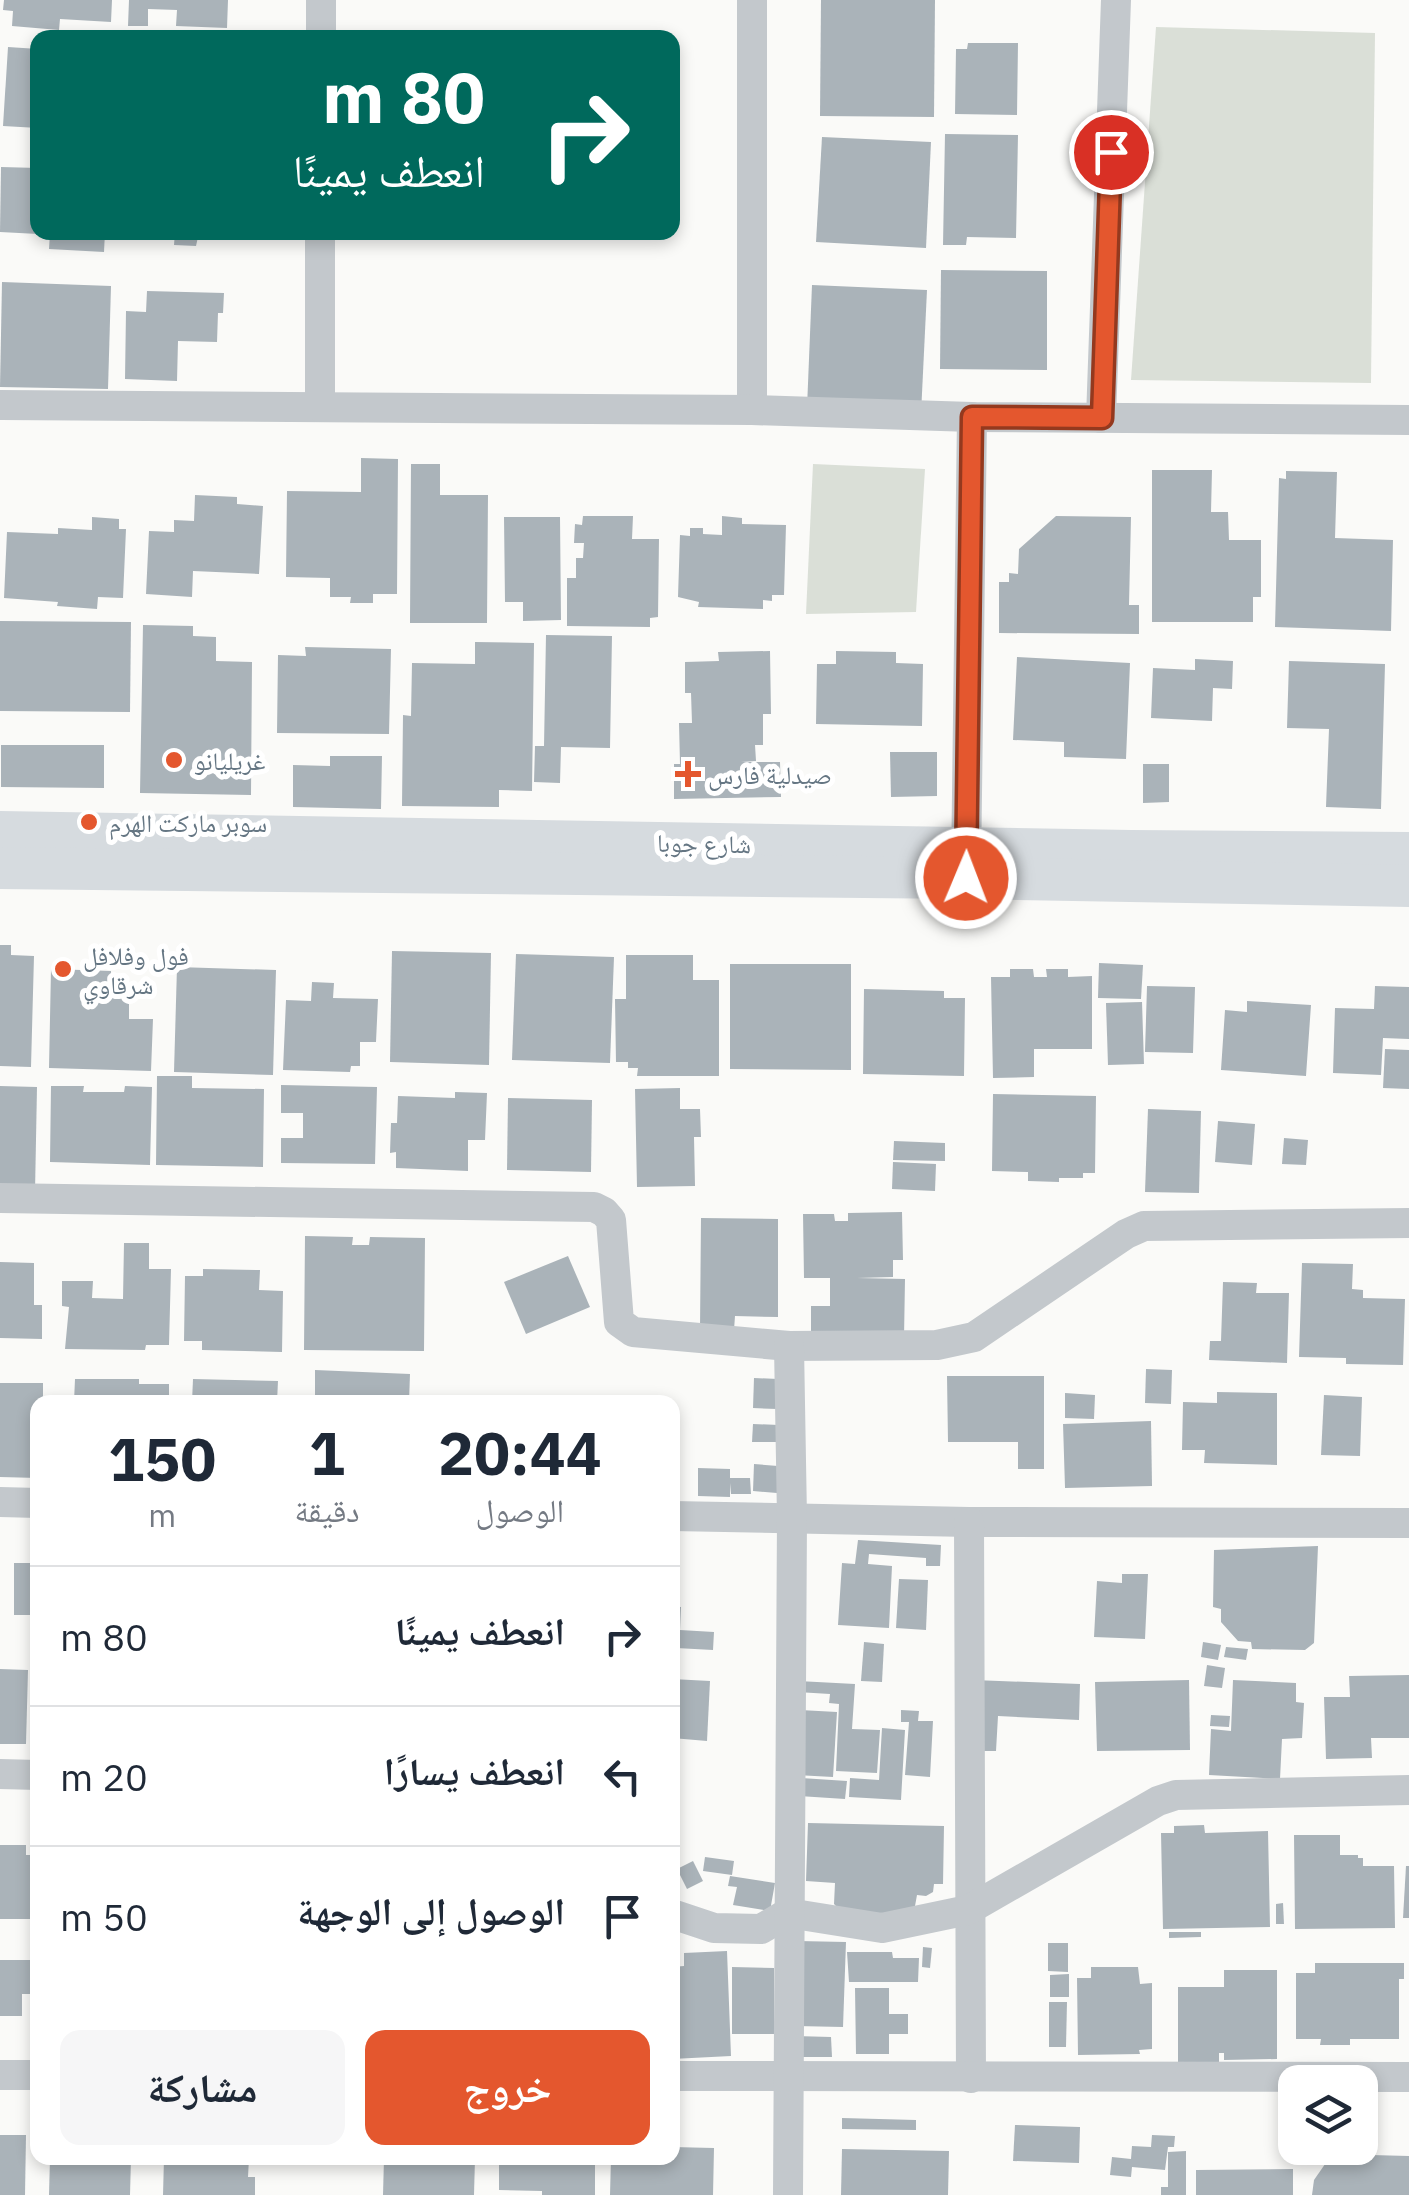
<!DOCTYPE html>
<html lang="ar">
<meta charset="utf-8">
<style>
:root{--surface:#fff;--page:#f6f6f7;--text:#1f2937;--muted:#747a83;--line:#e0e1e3;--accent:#e4572e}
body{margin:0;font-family:"IBM Plex Sans","Noto Naskh Arabic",sans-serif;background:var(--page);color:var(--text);direction:rtl;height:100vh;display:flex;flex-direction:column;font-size:38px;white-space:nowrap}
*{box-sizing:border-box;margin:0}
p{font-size:32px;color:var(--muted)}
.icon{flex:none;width:55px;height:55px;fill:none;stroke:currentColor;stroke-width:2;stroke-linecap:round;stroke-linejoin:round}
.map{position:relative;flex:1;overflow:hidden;direction:ltr}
.sheet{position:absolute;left:30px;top:1395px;width:650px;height:770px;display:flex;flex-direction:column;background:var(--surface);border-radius:20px;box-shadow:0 5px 15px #0003;direction:rtl}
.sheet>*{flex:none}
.guide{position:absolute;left:30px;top:30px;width:650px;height:210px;border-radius:20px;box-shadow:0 5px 15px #0003;direction:rtl;background:#00695c;color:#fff;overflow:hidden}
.fabs{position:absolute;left:1278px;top:2065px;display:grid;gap:20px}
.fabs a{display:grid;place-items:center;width:100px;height:100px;border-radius:20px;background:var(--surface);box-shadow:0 5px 15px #0003;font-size:50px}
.pin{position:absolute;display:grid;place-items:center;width:85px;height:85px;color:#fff;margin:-42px;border:5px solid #fff;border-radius:50%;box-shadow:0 2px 10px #0007}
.me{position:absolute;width:110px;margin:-55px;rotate:1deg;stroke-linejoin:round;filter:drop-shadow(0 0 8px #0008)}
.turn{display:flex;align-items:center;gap:35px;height:210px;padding:0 30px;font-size:45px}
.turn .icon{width:130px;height:130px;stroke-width:2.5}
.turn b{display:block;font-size:70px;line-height:85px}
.eta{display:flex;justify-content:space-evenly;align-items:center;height:170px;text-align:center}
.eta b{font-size:60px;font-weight:700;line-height:70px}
.primary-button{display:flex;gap:20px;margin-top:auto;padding:20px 30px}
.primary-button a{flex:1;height:115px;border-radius:20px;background:var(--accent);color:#fff;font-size:40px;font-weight:700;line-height:115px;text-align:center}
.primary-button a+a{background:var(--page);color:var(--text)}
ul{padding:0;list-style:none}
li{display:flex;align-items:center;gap:30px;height:140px;padding:0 30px;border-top:2px solid var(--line)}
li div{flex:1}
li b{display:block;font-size:38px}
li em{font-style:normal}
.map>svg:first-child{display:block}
</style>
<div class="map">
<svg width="1409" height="2195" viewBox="0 0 1409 2195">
<rect width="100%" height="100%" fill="#fafaf8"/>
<g fill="#dadfd7">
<polygon points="1156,27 1375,33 1371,383 1131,380"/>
<polygon points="813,464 925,469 916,612 806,614"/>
</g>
<g fill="#aab3b9">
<polygon points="4,0 112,0 111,22 60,19 59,30 12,26 13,11 3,10"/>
<polygon points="129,0 228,0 227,28 176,26 177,10 148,9 148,26 128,26"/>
<polygon points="821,0 935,0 934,117 820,116"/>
<polygon points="968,43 1018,43 1017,115 955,114 956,49 967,49"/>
<polygon points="8,47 38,49 38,128 3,126"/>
<polygon points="945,134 1018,135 1016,238 967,237 966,245 943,245"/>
<polygon points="822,137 931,142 926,248 816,242"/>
<polygon points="1,167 38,168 38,234 0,232"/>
<polygon points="50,232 105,232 104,252 49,249"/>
<polygon points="175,232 227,232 226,239 198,237 196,246 174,245"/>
<polygon points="941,270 1047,271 1047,370 940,369"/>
<polygon points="2,282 111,286 108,389 0,387"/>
<polygon points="812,285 927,290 921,414 807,408"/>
<polygon points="147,291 224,293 223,313 218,313 217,342 178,341 177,381 125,379 126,311 146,312"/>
<polygon points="361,458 398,459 397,594 373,594 373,603 350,603 351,597 330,597 330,578 286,577 287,491 361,492"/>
<polygon points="411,464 440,464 440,495 488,495 487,623 410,623"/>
<polygon points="1152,470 1212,470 1211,512 1228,512 1229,540 1261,540 1261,597 1253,597 1253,622 1152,622"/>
<polygon points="1286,471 1337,472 1335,538 1393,540 1391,631 1275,627 1279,478 1286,479"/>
<polygon points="195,495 237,497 237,504 263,506 259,574 193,571 192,597 146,594 149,531 174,532 174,520 194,521"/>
<polygon points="583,516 633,516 632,539 659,539 658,617 650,618 650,627 567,626 567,578 576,578 576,558 583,558 584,543 574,543 575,524 582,525"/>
<polygon points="722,516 742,518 742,524 786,525 784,595 772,595 772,601 763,600 763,609 698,607 699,602 678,597 680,535 690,536 690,528 703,528 703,534 722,535"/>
<polygon points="1056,516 1131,517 1129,605 1139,605 1139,634 999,633 999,582 1009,582 1009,573 1018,574 1019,549"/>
<polygon points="92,517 119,519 119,529 126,529 123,598 98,597 97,609 57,606 58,602 4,598 7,532 58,534 58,528 92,530"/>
<polygon points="504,517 560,517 561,620 523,621 523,602 505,602"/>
<polygon points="0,621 131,622 130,712 0,711"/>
<polygon points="143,625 193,626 193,636 216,637 216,661 252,662 251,795 140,793"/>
<polygon points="546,635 612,636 610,748 561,747 560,783 534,782 535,746 544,746"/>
<polygon points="475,642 534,643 532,791 499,790 499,807 402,806 403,715 411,716 412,663 475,664"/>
<polygon points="305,647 391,649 389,734 277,733 278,655 306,656"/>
<polygon points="770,651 771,714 763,714 763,745 755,745 756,761 741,762 780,762 781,797 674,799 674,764 680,764 679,723 692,723 691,693 685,693 685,662 719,661 718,652"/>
<polygon points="836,651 896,652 896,663 923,664 922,726 816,724 817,664 836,664"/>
<polygon points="1017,657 1130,663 1126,759 1064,757 1064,742 1013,740"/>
<polygon points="1195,659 1233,661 1232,689 1213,688 1212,721 1151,718 1153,668 1195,670"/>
<polygon points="1289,661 1385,664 1381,809 1326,807 1329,729 1287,728"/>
<polygon points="1,745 104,745 104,788 1,787"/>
<polygon points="890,752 937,752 937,796 891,797"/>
<polygon points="330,756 382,756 381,809 293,807 293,765 330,766"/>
<polygon points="1143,764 1169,764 1169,802 1143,803"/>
<polygon points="0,945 11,945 11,955 34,956 31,1067 0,1066"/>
<polygon points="392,951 491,953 489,1065 390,1062"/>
<polygon points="516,954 614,957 610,1063 512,1060"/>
<polygon points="626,955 693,955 693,980 719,980 719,1076 637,1076 638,1068 628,1068 628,1062 616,1062 615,999 626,999"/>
<polygon points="1099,963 1143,965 1141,999 1098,998"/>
<polygon points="730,964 851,964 851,1070 730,1069"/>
<polygon points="177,967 276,970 273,1075 174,1072"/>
<polygon points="51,969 111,971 111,984 129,985 129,1019 153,1019 151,1071 49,1068"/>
<polygon points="1010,969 1033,969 1034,977 1047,977 1046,969 1068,969 1068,977 1092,976 1092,1049 1034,1049 1034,1077 993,1078 991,977 1010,977"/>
<polygon points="312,982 334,983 333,998 378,999 376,1042 360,1042 360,1066 351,1066 350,1072 283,1070 286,1000 311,1001"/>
<polygon points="1147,986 1195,987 1193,1053 1145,1052"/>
<polygon points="1375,986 1409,987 1409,1039 1383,1038 1381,1075 1333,1073 1335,1008 1374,1009"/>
<polygon points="864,989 944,991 944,998 965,998 964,1076 863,1074"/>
<polygon points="1247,1001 1311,1005 1306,1076 1221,1070 1225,1010 1247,1012"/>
<polygon points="1142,1002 1144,1064 1108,1065 1106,1003"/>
<polygon points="1385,1049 1409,1050 1409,1089 1383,1088"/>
<polygon points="157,1076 192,1076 192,1088 264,1089 263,1167 156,1165"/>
<polygon points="281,1085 377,1087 375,1164 281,1163 281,1138 303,1138 303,1113 281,1113"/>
<polygon points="0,1086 37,1087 35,1192 0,1191"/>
<polygon points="51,1086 84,1086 83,1092 124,1092 125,1086 152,1087 150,1165 50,1162"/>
<polygon points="680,1088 680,1109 700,1109 701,1137 694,1137 695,1186 637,1187 635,1089"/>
<polygon points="455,1092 487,1093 485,1140 468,1140 468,1171 396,1168 396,1152 390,1153 391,1123 397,1123 398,1096 455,1098"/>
<polygon points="993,1094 1096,1096 1095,1173 1083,1173 1083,1178 1059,1178 1059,1182 1028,1181 1028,1172 992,1171"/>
<polygon points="508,1098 592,1100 591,1172 507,1170"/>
<polygon points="1148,1109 1201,1111 1199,1193 1145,1192"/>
<polygon points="1218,1121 1255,1124 1252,1165 1215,1162"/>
<polygon points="1284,1138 1308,1140 1306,1165 1282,1164"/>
<polygon points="894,1141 945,1143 945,1161 893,1160"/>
<polygon points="893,1162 936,1164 935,1191 892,1189"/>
<polygon points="902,1212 903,1260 893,1260 893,1277 857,1278 905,1279 904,1338 811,1336 811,1306 830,1306 830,1278 804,1278 803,1214 834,1214 835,1221 848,1221 848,1213"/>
<polygon points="701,1218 778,1219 778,1317 735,1316 734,1330 700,1329"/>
<polygon points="305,1236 353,1237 352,1245 369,1245 370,1237 425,1238 424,1351 304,1350"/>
<polygon points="124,1243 149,1243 149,1269 171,1269 169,1345 146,1345 145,1350 65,1349 69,1307 62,1306 62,1281 93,1281 92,1298 123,1299"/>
<polygon points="568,1256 590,1307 526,1334 504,1282"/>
<polygon points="0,1262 34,1263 34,1305 42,1305 42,1339 0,1338"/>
<polygon points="1302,1263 1353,1264 1352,1289 1363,1290 1363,1298 1405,1299 1403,1365 1346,1364 1346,1358 1299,1357"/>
<polygon points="203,1269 260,1270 259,1290 283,1291 282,1352 202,1350 202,1341 184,1341 185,1276 203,1276"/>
<polygon points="1223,1282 1257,1283 1256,1293 1289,1293 1287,1363 1209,1360 1210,1341 1221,1341"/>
<polygon points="1146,1369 1172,1370 1171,1404 1145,1403"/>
<polygon points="315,1370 410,1374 409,1402 315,1402"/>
<polygon points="947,1376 1044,1376 1044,1469 1018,1469 1018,1442 948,1442"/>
<polygon points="754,1378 778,1379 777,1409 753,1408"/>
<polygon points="75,1379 139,1379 139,1384 169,1384 169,1402 74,1402"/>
<polygon points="193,1379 278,1381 277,1402 192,1402"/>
<polygon points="0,1383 43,1383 43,1402 38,1402 38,1478 0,1477"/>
<polygon points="1217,1392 1277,1393 1277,1465 1204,1463 1205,1450 1182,1450 1183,1402 1217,1403"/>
<polygon points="1065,1393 1095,1395 1094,1419 1065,1418"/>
<polygon points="494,1395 530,1397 530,1402 493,1402"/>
<polygon points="1324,1395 1362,1397 1360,1456 1321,1455"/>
<polygon points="1151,1421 1152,1486 1065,1488 1063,1424"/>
<polygon points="753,1424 779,1425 778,1442 752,1442"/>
<polygon points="754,1464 778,1466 777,1493 753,1491"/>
<polygon points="698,1468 730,1469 730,1478 750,1478 751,1494 731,1494 730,1483 730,1497 698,1496"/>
<polygon points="858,1540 941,1545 940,1566 926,1566 926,1558 869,1554 868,1564 892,1566 889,1628 838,1625 842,1563 855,1564"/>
<polygon points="1318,1546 1314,1643 1305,1650 1252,1649 1251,1642 1238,1641 1221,1622 1221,1609 1213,1607 1214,1550"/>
<rect x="14" y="1563" width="24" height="52"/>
<polygon points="1122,1574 1148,1574 1145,1639 1094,1637 1097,1581 1122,1583"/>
<polygon points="899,1579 928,1580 926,1630 896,1628"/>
<polygon points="672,1606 681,1607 680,1630 714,1632 713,1650 676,1648 672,1645"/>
<polygon points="864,1642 884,1644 882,1682 861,1681"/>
<polygon points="1203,1642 1221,1645 1218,1660 1201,1657"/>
<polygon points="1226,1647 1248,1649 1246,1660 1224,1657"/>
<polygon points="1207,1665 1225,1668 1222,1688 1204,1686"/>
<polygon points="0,1669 28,1670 26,1744 0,1744"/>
<polygon points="1409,1675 1409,1738 1371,1738 1372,1758 1326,1759 1324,1697 1350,1697 1349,1676"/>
<polygon points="672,1679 710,1681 707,1741 672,1738"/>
<polygon points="974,1680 1080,1684 1079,1720 998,1716 996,1751 971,1751"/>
<polygon points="1189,1680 1190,1750 1097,1751 1095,1682"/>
<polygon points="1233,1680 1296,1683 1296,1702 1304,1703 1302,1738 1282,1739 1280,1779 1209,1775 1211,1729 1231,1731"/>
<polygon points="798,1681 855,1684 852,1729 880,1730 877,1773 836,1771 839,1704 829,1703 830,1694 797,1692"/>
<polygon points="800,1710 837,1712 833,1777 796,1775"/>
<polygon points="901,1710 919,1711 918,1721 933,1721 930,1777 905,1775 909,1722 901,1722"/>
<polygon points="1211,1715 1230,1716 1229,1727 1210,1726"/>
<polygon points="882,1728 905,1730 901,1800 849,1797 850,1778 879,1780"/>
<polygon points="801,1778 847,1781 845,1799 799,1796"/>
<polygon points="808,1823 944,1826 943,1884 934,1884 933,1892 926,1896 917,1895 915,1906 903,1913 843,1913 834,1904 835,1883 806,1881"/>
<polygon points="1204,1825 1205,1833 1268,1831 1270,1927 1163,1929 1161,1833 1174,1833 1174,1826"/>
<polygon points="1294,1835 1340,1835 1340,1855 1358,1855 1358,1858 1363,1858 1363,1866 1394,1866 1395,1928 1295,1929"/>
<polygon points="0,1845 26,1845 26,1855 38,1855 38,1919 0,1919"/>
<polygon points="705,1857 734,1861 732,1875 703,1871"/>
<polygon points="693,1861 703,1881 687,1889 677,1869"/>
<polygon points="1406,1866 1409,1866 1409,1918 1403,1918"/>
<polygon points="730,1876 775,1883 770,1911 733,1905 737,1887 728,1886"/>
<polygon points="1283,1903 1284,1924 1276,1924 1276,1904"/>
<polygon points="1169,1932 1201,1932 1201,1937 1169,1938"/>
<polygon points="798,1941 846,1942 843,2027 796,2026"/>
<polygon points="1048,1943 1068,1943 1068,1972 1048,1971"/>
<polygon points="923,1947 932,1948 930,1968 922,1967"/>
<polygon points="727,1951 731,2056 672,2059 672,1967 684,1966 684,1953"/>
<polygon points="847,1952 892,1952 893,1958 919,1958 918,1982 849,1982"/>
<polygon points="0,1960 38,1960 38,1994 22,1994 22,2016 0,2016"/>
<polygon points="1315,1963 1404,1963 1404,1979 1399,1979 1399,2039 1350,2039 1350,2045 1320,2045 1321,2039 1296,2039 1296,1973 1315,1973"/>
<polygon points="732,1967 774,1968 774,2034 732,2034"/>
<polygon points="1091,1967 1138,1967 1140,1984 1152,1983 1152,2049 1139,2050 1140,2054 1078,2055 1077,1978 1091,1978"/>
<polygon points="1224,1970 1277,1970 1277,2059 1224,2060 1224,2053 1219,2053 1219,2067 1178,2067 1178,1987 1224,1987"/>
<polygon points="1069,1974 1069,1997 1050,1997 1050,1975"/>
<polygon points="855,1988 889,1988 889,2014 908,2014 908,2034 889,2034 889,2054 856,2054"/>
<polygon points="1049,2002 1067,2002 1066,2047 1049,2047"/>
<polygon points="795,2036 831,2037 832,2057 796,2057"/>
<polygon points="842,2118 916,2120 916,2130 842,2129"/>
<polygon points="1015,2125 1080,2127 1079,2163 1013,2161"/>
<polygon points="0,2135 26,2135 25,2195 0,2195"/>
<polygon points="1152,2135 1175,2136 1174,2147 1168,2147 1165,2170 1132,2167 1131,2177 1110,2175 1112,2157 1131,2159 1132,2146 1151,2147"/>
<polygon points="672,2147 714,2148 713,2195 610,2195 611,2158 672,2158"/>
<polygon points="842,2149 949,2151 948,2195 841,2195"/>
<polygon points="1186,2151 1186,2195 1161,2195 1161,2187 1168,2187 1168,2152"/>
<polygon points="1332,2154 1409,2156 1409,2195 1312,2195 1314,2180"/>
<polygon points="50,2158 131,2158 130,2195 49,2195"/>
<polygon points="164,2158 249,2158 248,2177 255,2177 255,2195 163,2195"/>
<polygon points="384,2158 475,2158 474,2195 383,2195"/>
<polygon points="499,2158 595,2158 595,2195 542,2195 542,2191 499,2190"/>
<polygon points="1293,2169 1293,2195 1196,2195 1196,2170"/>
</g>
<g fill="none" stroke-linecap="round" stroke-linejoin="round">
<g stroke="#c3c8cc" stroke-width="30">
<polyline points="752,0 752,410"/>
<polyline points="321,38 321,0"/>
<polyline points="0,405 752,410 972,417 1409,420"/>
<polyline points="320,407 320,232"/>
<polyline points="1101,418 1116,0"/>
<polyline points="966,869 972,417"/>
<polyline points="0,1198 594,1207 604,1212 611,1220 619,1322 633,1332 789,1346 937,1345 974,1337 1126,1234 1144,1226 1409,1223"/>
<polyline points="0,1502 38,1503"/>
<polyline points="672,1516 969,1522 1409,1523"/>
<polyline points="969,1522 971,2078"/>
<polyline points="0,1774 38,1775"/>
<polyline points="672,1914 714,1928 761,1929 788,1913 882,1928 968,1910 1158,1801 1176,1795 1409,1790"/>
<polyline points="0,2075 38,2075"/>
<polyline points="672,2076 1409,2077"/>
<polyline points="788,2195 792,1518 789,1346"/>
</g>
<g stroke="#d6dbdf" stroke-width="42">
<polyline points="0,832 1131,851 1409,853"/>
<polyline points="0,868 966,878 1409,886"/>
</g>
</g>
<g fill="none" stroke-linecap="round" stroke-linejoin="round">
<g stroke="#94391e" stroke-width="25">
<polyline id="route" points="966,878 972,417 1102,418 1111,152"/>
</g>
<use href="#route" stroke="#e4572e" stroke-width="18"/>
</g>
<g fill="#e4572e" stroke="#fff" stroke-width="4">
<circle cx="174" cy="760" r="10"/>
<path d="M683 759h10v10h10v10h-10v10h-10v-10h-10v-10h10z"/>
<circle cx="89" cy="822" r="10"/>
<circle cx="63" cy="969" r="10"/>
</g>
<g text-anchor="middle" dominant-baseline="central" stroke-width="10" stroke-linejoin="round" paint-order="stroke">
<g font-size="25" fill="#657683" stroke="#fff" text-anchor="start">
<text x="194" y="760">غريليانو</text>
<text x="708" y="774">صيدلية فارس</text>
<text x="109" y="822">سوبر ماركت الهرم</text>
<text x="83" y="955">فول وفلافل<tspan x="83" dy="29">شرقاوي</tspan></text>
</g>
<g font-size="25" fill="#657683" stroke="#fff">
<text transform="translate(704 843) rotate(1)">شارع جوبا</text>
</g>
</g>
</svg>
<div class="fabs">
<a><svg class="icon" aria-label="layers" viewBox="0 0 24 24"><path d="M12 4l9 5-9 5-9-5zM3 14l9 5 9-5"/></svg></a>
</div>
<div class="pin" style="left:1111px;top:152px;background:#d93025"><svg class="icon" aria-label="arrive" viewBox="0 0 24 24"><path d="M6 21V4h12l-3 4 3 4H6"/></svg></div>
<svg class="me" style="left:966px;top:878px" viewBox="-20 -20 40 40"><circle r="17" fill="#e4572e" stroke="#fff" stroke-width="3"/><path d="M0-11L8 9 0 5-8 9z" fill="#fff"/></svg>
<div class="guide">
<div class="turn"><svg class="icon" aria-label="right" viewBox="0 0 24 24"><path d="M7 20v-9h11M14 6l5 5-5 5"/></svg><div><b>80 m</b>انعطف يمينًا</div></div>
</div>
<section class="sheet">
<div class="eta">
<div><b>20:44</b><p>الوصول</p></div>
<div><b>1</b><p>دقيقة</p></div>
<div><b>150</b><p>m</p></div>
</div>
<ul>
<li><svg class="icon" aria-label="right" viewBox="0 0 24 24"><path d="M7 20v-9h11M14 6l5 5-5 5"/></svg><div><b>انعطف يمينًا</b></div><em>80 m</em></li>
<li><svg class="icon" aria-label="left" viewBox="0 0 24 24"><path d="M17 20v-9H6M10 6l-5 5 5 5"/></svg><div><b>انعطف يسارًا</b></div><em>20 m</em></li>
<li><svg class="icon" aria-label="arrive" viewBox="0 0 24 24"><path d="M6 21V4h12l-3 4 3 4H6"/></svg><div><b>الوصول إلى الوجهة</b></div><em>50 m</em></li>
</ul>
<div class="primary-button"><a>خروج</a><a>مشاركة</a></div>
</section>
</div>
